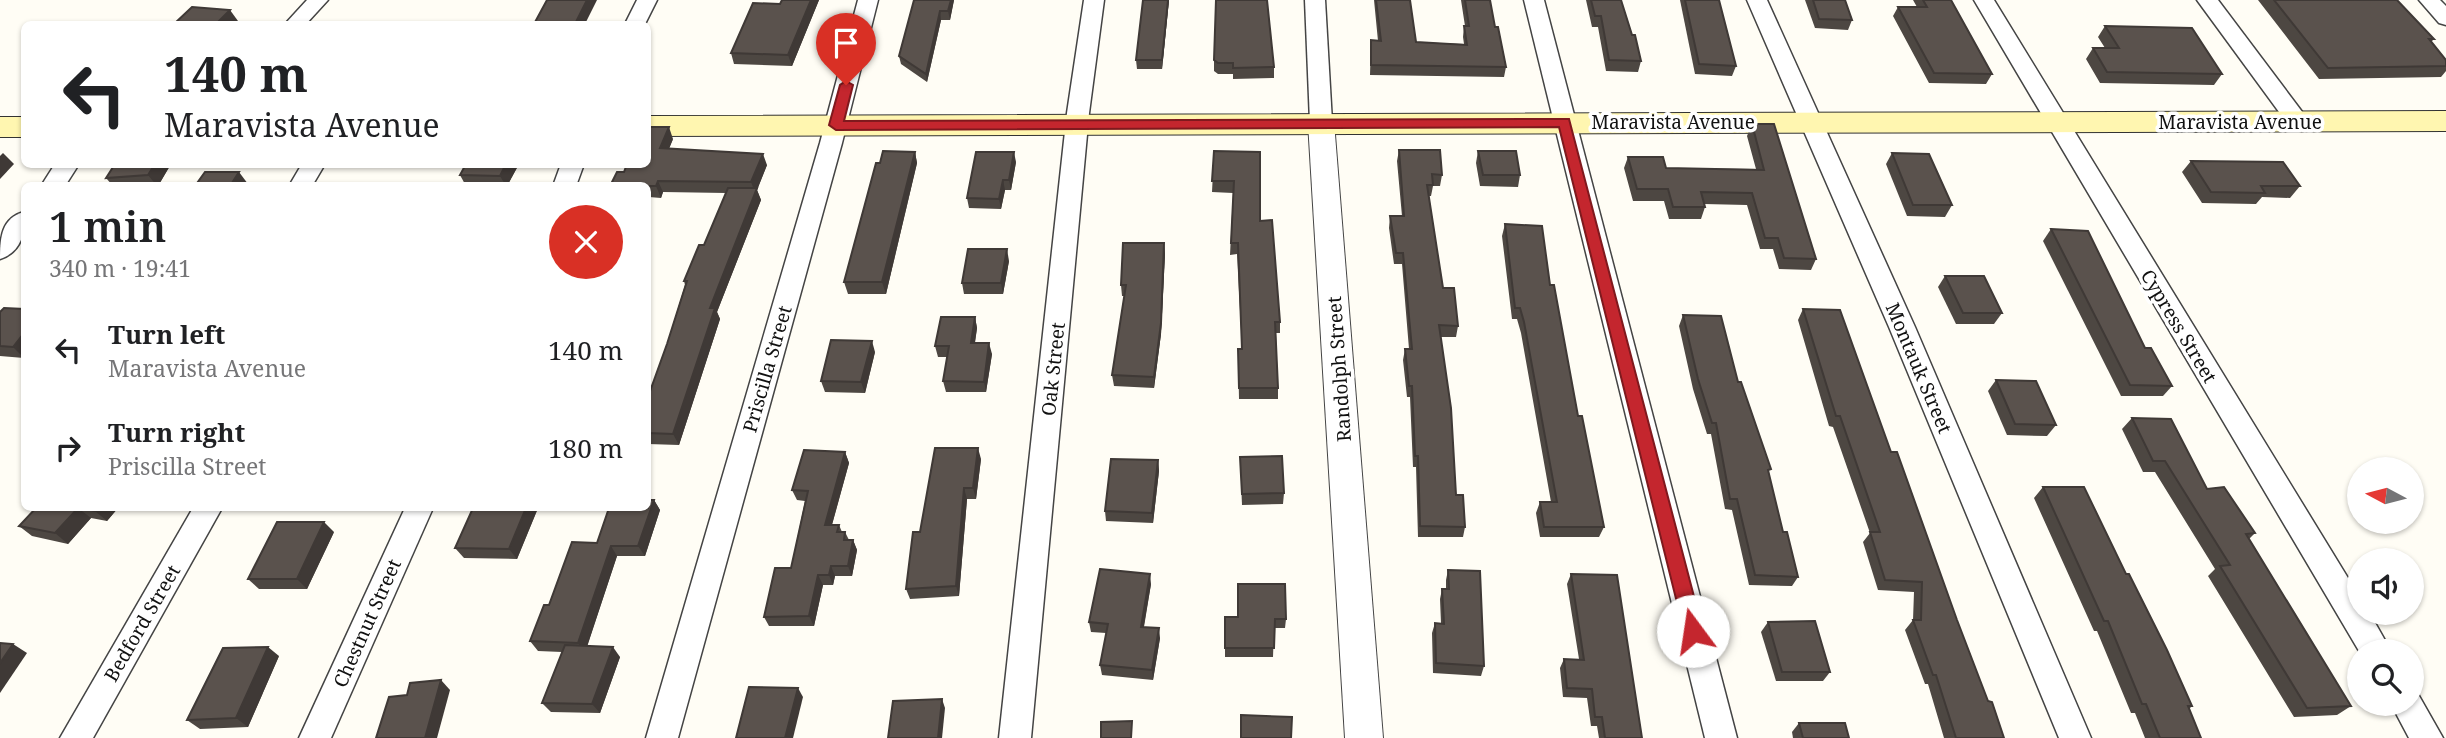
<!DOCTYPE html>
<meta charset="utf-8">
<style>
:root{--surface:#fff;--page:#f2f2f2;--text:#202124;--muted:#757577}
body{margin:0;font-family:"Noto Serif",serif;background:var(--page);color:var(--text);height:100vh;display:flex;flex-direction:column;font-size:26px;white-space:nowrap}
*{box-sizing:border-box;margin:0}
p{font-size:23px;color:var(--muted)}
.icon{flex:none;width:38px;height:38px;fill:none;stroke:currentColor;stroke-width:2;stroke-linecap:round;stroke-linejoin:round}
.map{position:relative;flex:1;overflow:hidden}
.sheet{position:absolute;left:21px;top:182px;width:630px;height:329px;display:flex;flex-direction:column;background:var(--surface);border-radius:10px;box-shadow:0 2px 5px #0004}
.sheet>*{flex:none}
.guide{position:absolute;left:21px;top:21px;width:630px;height:147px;border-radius:10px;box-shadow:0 2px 5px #0004;background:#fff;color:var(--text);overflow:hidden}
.needle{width:46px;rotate:277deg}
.fabs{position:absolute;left:2347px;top:457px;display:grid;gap:14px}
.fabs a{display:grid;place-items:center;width:77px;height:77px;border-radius:50%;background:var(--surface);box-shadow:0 2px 5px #0004;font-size:35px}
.pin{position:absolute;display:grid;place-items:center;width:60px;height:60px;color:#fff;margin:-72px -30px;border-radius:50% 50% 50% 0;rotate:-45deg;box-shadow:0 0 7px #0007}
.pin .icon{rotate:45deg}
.me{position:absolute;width:77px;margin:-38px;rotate:346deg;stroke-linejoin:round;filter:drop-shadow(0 0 5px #0008)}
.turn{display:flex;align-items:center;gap:24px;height:147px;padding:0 28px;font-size:32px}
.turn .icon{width:91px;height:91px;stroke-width:2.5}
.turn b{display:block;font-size:49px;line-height:60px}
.round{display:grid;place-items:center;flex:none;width:74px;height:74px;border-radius:37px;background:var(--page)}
.headline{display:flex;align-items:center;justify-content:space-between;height:119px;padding:0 28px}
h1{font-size:42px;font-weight:600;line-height:52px}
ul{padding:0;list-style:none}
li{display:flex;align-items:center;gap:21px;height:98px;padding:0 28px}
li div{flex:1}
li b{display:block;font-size:26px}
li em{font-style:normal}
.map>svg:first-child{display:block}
</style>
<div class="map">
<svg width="2446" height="738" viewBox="0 0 2446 738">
<rect width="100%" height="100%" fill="#fffdf5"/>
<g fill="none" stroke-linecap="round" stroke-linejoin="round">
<g stroke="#444" stroke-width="3">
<g id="minor">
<polygon points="307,0 328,0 306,24 285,24"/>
<polygon points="637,0 657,0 645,24 625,24"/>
<polygon points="858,0 878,0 842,143 678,738 646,738 820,143"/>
<polygon points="1084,0 1104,0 1089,113 1031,738 999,738 1067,113"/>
<polygon points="1305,0 1325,0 1332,122 1329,127 1313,127 1310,122"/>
<polygon points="1524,0 1544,0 1737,738 1705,738"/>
<polygon points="1747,0 1767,0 1915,327 2091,738 2059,738 1889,327"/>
<polygon points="1974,0 1994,0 2359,596 2359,612 2369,612 2391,651 2359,651"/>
<polygon points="2197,0 2218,0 2306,117 2309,122 2306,127 2290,127"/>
<polygon points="2419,0 2440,0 2446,6 2446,25 2439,23"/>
<polygon points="55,164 79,164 65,186 41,186"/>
<polygon points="302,164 325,164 312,186 289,186"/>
<polygon points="561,164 584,164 576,186 553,186"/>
<path d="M24,212C26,231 22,252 0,259C0,239 1,218 24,212Z"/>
<polygon points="193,508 222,508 93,738 60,738"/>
<polygon points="405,508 433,508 331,738 299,738"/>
<polygon points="2412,691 2418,694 2443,738 2409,738 2391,704 2412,704"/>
</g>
</g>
<g stroke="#444" stroke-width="2">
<polygon id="tertiary" points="1321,113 1330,116 1334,122 1383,738 1345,738 1308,122 1312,116"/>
</g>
<g stroke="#333" stroke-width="2">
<g id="secondary">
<polygon points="2446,111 2446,131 648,136 648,116"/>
<rect x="0" y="117" width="24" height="20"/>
</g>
</g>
<use href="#minor" fill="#fff" fill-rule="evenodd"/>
<use href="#tertiary" fill="#fff" fill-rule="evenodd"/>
<use href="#secondary" fill="#fff6b0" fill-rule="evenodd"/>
</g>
<g fill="#4d4742">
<polygon points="782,0 819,0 792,66 734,64 731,53 780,4"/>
<polygon points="914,0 954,0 950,20 941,20 927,82 901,64 899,56"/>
<polygon points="1169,0 1162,69 1137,69 1136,60"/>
<polygon points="1374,0 1410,0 1416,42 1464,44 1463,37 1464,26 1465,26 1461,0 1490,0 1495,27 1506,67 1504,77 1370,75 1371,40 1378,41"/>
<polygon points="1586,0 1621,0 1641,61 1638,72 1606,71 1598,27 1592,27"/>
<polygon points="1680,0 1719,0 1736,66 1732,76 1695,74"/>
<polygon points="1805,0 1845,0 1852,20 1848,30 1815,28"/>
<polygon points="1913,0 1951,0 1992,74 1986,84 1929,83 1893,16 1898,7 1917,7"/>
<polygon points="2258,0 2397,0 2434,39 2431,42 2446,60 2446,71 2441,77 2319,79"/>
<polygon points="2105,26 2222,74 2214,85 2100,83 2086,59 2093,48 2105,48 2098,37"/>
<polygon points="1214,60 1274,67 1274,78 1233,79 1233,74 1218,74 1214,71"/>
<polygon points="1752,124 1816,259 1811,270 1779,269 1773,249 1760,249 1747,205 1704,204 1705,207 1701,219 1669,219 1664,201 1633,201 1624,168 1628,157 1666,168 1756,169 1747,136"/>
<polygon points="673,139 669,148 767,165 757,190 761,200 717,312 720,319 679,445 648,444 648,397 667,344 685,285 684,281 704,245 726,193 663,192 661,198 649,197 648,201 648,186 624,172"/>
<polygon points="1399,150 1442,175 1440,186 1433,186 1431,196 1429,196 1443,288 1458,326 1456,337 1441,337 1456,495 1465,527 1463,537 1418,537 1416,467 1413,467 1410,397 1407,397 1403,360 1405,349 1409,349 1402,264 1394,264 1389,228 1390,216 1402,216 1397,161"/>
<polygon points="1214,151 1260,221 1280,322 1280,333 1276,333 1278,388 1278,399 1239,399 1238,349 1242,349 1237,254 1230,255 1233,193 1212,192"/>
<polygon points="1478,151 1520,175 1518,187 1480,186 1476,163"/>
<polygon points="915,152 917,163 886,294 848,294 844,282"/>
<polygon points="1892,153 1952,205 1945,217 1907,216 1886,164"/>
<polygon points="2191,161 2300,186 2290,198 2262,197 2256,204 2202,203 2182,172"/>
<polygon points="1016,162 1011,190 1005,190 1001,209 969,208 967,198"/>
<polygon points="115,164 171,164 158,186 113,186 106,178"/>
<polygon points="466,164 519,164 507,186 466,186 460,175"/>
<polygon points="1505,224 1550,285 1578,416 1604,527 1599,537 1540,537 1536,513 1540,502 1551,502 1521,333 1517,319 1512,319 1502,236"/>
<polygon points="2051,229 2145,348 2172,386 2163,396 2121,396 2043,241"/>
<polygon points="1164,243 1165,254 1161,334 1154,388 1114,386 1112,375 1124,296 1122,296 1121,285"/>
<polygon points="1009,261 1003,294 964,294 962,283"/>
<polygon points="1945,276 2002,313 1994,324 1956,324 1938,287"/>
<polygon points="24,309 24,358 0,356 0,312"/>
<polygon points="1803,309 1891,452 1988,701 2004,738 1944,738 1928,684 1925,684 1905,630 1913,620 1914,592 1878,590 1863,542 1870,533 1833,427 1829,426 1798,320"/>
<polygon points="1683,315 1738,382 1769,473 1783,532 1798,577 1792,586 1749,585 1732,510 1725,509 1711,434 1707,434 1693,389 1679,326"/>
<polygon points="975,317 977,328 975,343 992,354 986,392 946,392 943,381 948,357 938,357 935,346"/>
<polygon points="875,352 865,393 825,392 821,381"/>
<polygon points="1996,380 2056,425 2047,436 2007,435 1988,391"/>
<polygon points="2132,418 2255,533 2249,539 2351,706 2337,715 2294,717 2208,576 2215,569 2155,472 2143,472 2122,429"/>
<polygon points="845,452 849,463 832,525 839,525 842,532 845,532 849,540 853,540 857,550 852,576 835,576 833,585 823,585 814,626 769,626 764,617 791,568 805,501 797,500 792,490"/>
<polygon points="1240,457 1284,493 1283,504 1242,505"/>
<polygon points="981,459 976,499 967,499 959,596 910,599 906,589 920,532"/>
<polygon points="1158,460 1159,471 1153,523 1106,521 1105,511"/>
<polygon points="2043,487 2126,574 2192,706 2189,709 2201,738 2145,738 2135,713 2131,713 2097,631 2094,631 2034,498"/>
<polygon points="654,500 660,510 645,556 617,556 587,646 620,657 600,713 551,712 542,703 562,652 538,651 530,641 549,605 597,543"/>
<polygon points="36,508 118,508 107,521 91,518 68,544 32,536 19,526"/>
<polygon points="538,508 517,559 464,558 455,548"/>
<polygon points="334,532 307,589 259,589 248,579"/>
<polygon points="1448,570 1484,666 1481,676 1433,673 1432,633 1435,623 1441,623 1440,599 1442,589 1446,589 1446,580"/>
<polygon points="1571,574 1642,738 1599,738 1597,726 1591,726 1587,698 1563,697 1560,668 1564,659 1579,659 1567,584"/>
<polygon points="1151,584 1144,627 1160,638 1153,680 1102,675 1100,665 1106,633 1091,632 1089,622"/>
<polygon points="1225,617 1286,619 1285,628 1274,628 1273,657 1225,657"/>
<polygon points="1768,622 1830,672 1823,681 1776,681 1761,632"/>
<polygon points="279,656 248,727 200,729 187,720"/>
<polygon points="1799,723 1849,738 1793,738 1792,732"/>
</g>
<g fill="#3f3936">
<polygon points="587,0 597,0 585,24 575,24"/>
<polygon points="811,0 819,0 792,66 788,55"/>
<polygon points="951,0 954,0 950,20 948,11"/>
<polygon points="1168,0 1169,0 1162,69 1162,60"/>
<polygon points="230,10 238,21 235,24 216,24"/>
<polygon points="940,11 941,20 927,82 926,74"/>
<polygon points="669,127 673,139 665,159 660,148"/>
<polygon points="915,152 917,163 886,294 882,282"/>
<polygon points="1014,152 1016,162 1011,190 1009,180"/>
<polygon points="3,153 14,164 0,179 0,156"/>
<polygon points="763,154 767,165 757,190 761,200 717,312 720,319 679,445 673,434 710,308 755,192 751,182"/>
<polygon points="155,164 171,164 158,186 157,186 148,175"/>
<polygon points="506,164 519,164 507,186 506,186 500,176"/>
<polygon points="239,172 248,184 247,186 230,186"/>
<polygon points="1003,180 1005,190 1001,209 999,199"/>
<polygon points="658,181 663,192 661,198 656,186"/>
<polygon points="1164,243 1165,254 1161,334 1154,388 1154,377"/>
<polygon points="1007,249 1009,261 1003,294 1001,283"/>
<polygon points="975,317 977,328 973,354 971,343"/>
<polygon points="24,333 24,358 13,347"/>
<polygon points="872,341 875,352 865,393 861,382"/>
<polygon points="989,343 992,354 986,392 984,382"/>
<polygon points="978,448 981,459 976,499 973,488"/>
<polygon points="845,452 849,463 829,535 825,525"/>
<polygon points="1158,460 1159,471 1153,523 1152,513"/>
<polygon points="964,488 967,499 959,596 956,586"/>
<polygon points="654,500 660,510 645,556 638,546"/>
<polygon points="78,508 91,518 68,544 55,533"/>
<polygon points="97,508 118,508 107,521 95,511"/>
<polygon points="526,508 538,508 517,559 509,549"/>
<polygon points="324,522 334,532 307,589 297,579"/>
<polygon points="853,540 857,550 852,576 848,566"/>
<polygon points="611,546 617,556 585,653 578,643"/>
<polygon points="831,566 835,576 833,585 829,575"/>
<polygon points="1150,574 1151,584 1142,636 1141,627"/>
<polygon points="818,575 823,585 814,626 809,616"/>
<polygon points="1159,628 1160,638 1153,680 1152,670"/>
<polygon points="13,644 27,653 0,693 0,663"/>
<polygon points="268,647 279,656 248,727 236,718"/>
<polygon points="613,647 620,657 600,713 592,704"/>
<polygon points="441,680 450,690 437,738 425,738"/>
<polygon points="798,688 803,697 793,738 785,738"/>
<polygon points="942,699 945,708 942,738 938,738"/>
</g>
<g fill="#5a524d" stroke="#3f3936" stroke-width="2">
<polygon points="547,0 587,0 575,24 534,24"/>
<polygon points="782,0 811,0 788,55 731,53 753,3 780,4"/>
<polygon points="914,0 951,0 948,11 940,11 926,74 899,56"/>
<polygon points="1143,0 1168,0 1162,60 1136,60"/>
<polygon points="1216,0 1267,0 1274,67 1233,68 1233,63 1218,63 1214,60"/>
<polygon points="1376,0 1410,0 1416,42 1467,45 1464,26 1469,26 1465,0 1490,0 1495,27 1498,27 1506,67 1371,65 1371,40 1381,41"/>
<polygon points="1591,0 1621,0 1632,35 1635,35 1641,61 1609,60 1601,16 1595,16"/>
<polygon points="1685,0 1719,0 1736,66 1699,64"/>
<polygon points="1813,0 1845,0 1852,20 1819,19"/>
<polygon points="1923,0 1951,0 1992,74 1934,73 1898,7 1927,7"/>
<polygon points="2274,0 2397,0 2434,39 2429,39 2446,60 2446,66 2328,68"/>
<polygon points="192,7 230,10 216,24 174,24"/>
<polygon points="2105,26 2192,28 2222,74 2107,72 2093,48 2119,48"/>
<polygon points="1752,124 1774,124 1816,259 1784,258 1778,238 1765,238 1752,193 1701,192 1705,207 1673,207 1668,189 1637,189 1628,157 1663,157 1666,168 1764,170"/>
<polygon points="648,127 669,127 660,148 763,154 751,182 658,181 656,186 610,186 617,172 624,172 627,164 648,164"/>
<polygon points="1399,150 1440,150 1442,175 1432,174 1433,185 1427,185 1443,288 1454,288 1458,326 1439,325 1451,408 1456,495 1463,495 1465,527 1420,526 1418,456 1415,456 1412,386 1409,386 1405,349 1412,349 1403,253 1396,253 1390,216 1404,216"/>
<polygon points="883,151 915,152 882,282 844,282 876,163 880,163"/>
<polygon points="1214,151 1260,152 1260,221 1272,220 1280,322 1275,322 1278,388 1239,388 1238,349 1242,349 1238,243 1231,243 1234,181 1212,181"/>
<polygon points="1478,151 1516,151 1520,175 1483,175"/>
<polygon points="976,152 1014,152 1009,180 1003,180 999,199 967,198"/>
<polygon points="1892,153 1929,154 1952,205 1913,205"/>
<polygon points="2191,161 2283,162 2300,186 2261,186 2265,193 2211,192"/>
<polygon points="115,164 155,164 148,175 106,178"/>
<polygon points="466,164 506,164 500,176 460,175"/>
<polygon points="205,172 239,172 230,186 195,186"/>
<polygon points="728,188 757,188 710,308 715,308 673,434 648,433 648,397 667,344 687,281 684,281 699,245 704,245"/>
<polygon points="1505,224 1542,226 1550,285 1554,285 1578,416 1582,416 1604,527 1544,527 1540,502 1557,502 1524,322 1520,308 1515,308"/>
<polygon points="2051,229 2088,231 2145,348 2151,348 2172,386 2130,385"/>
<polygon points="1123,243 1164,243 1161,323 1154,377 1112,375 1126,285 1121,285"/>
<polygon points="968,249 1007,249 1001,283 962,283"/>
<polygon points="1945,276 1984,276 2002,313 1963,313"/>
<polygon points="4,308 24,309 24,333 13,347 0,346 0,312"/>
<polygon points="1803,309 1840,310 1891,452 1897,452 1957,620 1988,701 1992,702 2004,738 1956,738 1936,675 1933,675 1913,620 1921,620 1922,582 1885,580 1870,532 1880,532 1840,416 1836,416"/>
<polygon points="1683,315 1721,316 1738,382 1741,382 1771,469 1768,470 1783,532 1787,532 1798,577 1755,575 1737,499 1730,499 1716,423 1712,423 1698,379"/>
<polygon points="941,317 975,317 971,343 989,343 984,382 943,381 949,346 935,346"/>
<polygon points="831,340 872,341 861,382 821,381"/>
<polygon points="1996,380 2036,381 2056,425 2015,424"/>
<polygon points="2132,418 2171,419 2207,489 2224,487 2255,533 2246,534 2351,706 2307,708 2220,566 2230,565 2165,461 2153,461"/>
<polygon points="935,448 978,448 973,488 964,488 956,586 906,589 913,532 920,532"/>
<polygon points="804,450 845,452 825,525 839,525 837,532 845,532 844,540 853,540 848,566 831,566 829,575 818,575 809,616 764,617 775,568 791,568 808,491 792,490"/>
<polygon points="1282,456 1284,493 1242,494 1240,457"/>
<polygon points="1111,459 1158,460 1152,513 1105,511"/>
<polygon points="2043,487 2084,487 2126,574 2129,574 2167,650 2192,706 2188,706 2201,738 2160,738 2146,704 2142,704 2108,621 2104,621"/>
<polygon points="648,500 654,500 638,546 611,546 578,643 530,641 544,605 549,605 572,542 597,543 609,508 648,508"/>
<polygon points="36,508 78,508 55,533 19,526"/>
<polygon points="79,508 97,508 95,511"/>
<polygon points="473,508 526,508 509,549 455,548"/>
<polygon points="277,522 324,522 297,579 248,579"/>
<polygon points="1100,569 1150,574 1141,627 1159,628 1152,670 1100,665 1108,624 1089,622"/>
<polygon points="1448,570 1480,571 1484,666 1436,663 1435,623 1444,624 1442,589 1449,589"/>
<polygon points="1571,574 1617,575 1642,738 1605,738 1602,717 1595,717 1592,689 1567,688 1564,659 1584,660"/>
<polygon points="1238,584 1285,584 1286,619 1275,619 1274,648 1225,648 1225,617 1238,617"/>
<polygon points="1815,621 1830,672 1782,672 1768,622"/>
<polygon points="0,643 13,644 0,663"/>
<polygon points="565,645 613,647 592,704 542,703"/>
<polygon points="268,647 236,718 187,720 223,648"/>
<polygon points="441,680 425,738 376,738 389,697 407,695 410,683"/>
<polygon points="749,687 798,688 785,738 736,738"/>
<polygon points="942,699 938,738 888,738 893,701"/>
<polygon points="1241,715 1292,717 1291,738 1241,738"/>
<polygon points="1132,721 1131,738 1101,738 1101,722"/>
<polygon points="1799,723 1845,723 1849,738 1803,738"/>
</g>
<polygon fill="#c4262e" stroke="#7f191e" stroke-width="2" points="846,81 853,85 844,121 1569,119 1703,631 1700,637 1687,637 1684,631 1559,127 836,130 829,125 840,85"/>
<g text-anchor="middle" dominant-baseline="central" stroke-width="7" stroke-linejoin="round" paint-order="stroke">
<g font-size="19" fill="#111" stroke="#fff">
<text x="1673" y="122">Maravista Avenue</text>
<text x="2240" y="122">Maravista Avenue</text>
<text transform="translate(2179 326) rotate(59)">Cypress Street</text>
<text transform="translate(1919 368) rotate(67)">Montauk Street</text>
<text transform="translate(767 369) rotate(-74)">Priscilla Street</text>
<text transform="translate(1053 369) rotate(-84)">Oak Street</text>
<text transform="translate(1339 369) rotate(-94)">Randolph Street</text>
<text transform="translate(142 623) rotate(-60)">Bedford Street</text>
<text transform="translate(367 623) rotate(-66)">Chestnut Street</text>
</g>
</g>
</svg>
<div class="fabs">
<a><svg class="needle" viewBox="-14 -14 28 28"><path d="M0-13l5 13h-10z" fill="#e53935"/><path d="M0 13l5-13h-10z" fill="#757577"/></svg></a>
<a><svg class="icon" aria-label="sound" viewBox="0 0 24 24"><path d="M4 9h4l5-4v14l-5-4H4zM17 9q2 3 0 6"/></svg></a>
<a><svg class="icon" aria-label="search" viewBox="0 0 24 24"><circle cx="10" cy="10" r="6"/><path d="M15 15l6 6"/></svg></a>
</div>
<div class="pin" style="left:846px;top:85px;background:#d93025"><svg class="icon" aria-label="arrive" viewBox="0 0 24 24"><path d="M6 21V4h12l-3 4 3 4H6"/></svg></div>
<svg class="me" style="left:1693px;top:631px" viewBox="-20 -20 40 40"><circle r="19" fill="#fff"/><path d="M0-13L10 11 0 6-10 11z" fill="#c4262e"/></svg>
<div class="guide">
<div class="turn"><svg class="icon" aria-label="left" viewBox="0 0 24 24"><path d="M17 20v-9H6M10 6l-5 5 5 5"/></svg><div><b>140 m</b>Maravista Avenue</div></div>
</div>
<section class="sheet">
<div class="headline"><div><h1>1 min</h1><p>340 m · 19:41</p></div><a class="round" style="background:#d93025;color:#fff"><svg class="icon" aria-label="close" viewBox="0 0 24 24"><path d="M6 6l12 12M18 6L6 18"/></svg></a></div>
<ul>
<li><svg class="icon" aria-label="left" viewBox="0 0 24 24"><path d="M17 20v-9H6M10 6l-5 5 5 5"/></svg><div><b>Turn left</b><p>Maravista Avenue</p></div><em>140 m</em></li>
<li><svg class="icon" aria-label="right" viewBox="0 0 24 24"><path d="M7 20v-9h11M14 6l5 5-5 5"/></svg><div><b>Turn right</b><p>Priscilla Street</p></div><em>180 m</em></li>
</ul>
</section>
</div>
